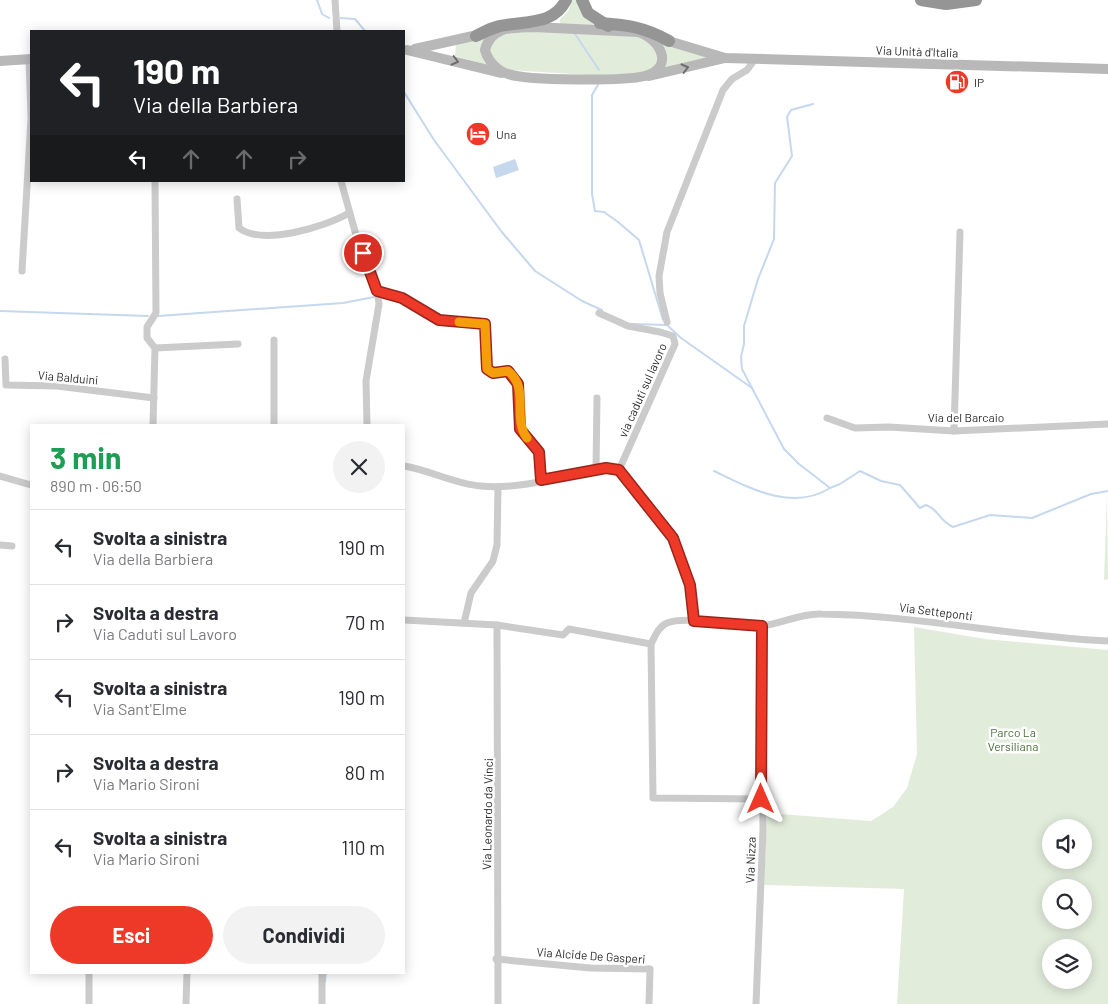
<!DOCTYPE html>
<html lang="it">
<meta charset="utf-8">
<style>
:root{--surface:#fff;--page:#f2f2f3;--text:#2b2b33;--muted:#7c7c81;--line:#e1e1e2;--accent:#ee3928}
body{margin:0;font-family:Barlow,sans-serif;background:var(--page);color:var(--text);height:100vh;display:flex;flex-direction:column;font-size:19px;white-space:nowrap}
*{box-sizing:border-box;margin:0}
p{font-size:16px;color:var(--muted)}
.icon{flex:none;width:28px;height:28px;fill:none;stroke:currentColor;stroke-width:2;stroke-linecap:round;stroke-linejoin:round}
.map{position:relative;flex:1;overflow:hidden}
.drawer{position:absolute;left:30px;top:424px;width:375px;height:550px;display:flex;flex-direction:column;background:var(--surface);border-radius:0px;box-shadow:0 2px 12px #0003}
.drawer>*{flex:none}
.banner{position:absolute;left:30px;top:30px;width:375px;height:152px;border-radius:0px;box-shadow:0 2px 12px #0003;background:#202124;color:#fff;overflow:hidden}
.buttons{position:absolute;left:1042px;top:819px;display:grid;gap:10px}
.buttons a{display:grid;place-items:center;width:50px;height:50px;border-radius:50%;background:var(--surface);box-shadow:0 2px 12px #0003;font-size:25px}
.pin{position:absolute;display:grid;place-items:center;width:42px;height:42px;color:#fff;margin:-21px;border:2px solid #fff;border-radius:50%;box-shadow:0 1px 5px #0007}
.me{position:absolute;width:55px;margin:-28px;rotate:0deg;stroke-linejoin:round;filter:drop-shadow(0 0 4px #0008)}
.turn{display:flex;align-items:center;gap:18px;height:105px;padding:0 20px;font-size:22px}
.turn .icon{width:65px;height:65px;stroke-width:2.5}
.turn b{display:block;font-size:35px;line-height:42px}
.lanes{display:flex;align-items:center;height:48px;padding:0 20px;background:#0003;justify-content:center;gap:25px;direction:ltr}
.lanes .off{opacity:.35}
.round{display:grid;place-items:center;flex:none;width:52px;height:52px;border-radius:26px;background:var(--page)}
.overview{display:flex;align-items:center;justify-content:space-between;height:85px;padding:0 20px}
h1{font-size:30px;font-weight:700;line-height:38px;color:#1e9e55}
.action{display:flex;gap:10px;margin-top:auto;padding:10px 20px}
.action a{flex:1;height:58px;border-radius:30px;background:var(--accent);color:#fff;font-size:20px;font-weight:700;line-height:58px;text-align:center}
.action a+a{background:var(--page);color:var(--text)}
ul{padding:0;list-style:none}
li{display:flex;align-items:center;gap:15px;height:75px;padding:0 20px;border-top:1px solid var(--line)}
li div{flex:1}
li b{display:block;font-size:19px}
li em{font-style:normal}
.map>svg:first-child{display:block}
</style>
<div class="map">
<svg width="1108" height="1004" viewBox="0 0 1108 1004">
<rect width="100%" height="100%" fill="#fff"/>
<g fill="#e2ecdb" fill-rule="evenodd">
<polygon points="572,0 580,0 594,22 593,27 560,26 560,19 568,11"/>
<polygon points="522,31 637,36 648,41 659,55 656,65 647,72 603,76 510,70 493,61 489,47 495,37"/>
<polygon points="493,32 488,38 493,67 455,56 456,44"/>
<polygon points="661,41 709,58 660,71"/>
<polygon points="1107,496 1108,579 1104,580"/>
<path d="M914,627L985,639L1108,650V1004H897L904,889L764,885L767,813L871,821L893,807L907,788L917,754ZM1051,828H1084V860H1051ZM1051,888H1084V920H1051ZM1051,948H1084V980H1051Z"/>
</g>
<polygon fill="#c6d8ed" points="515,159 519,170 496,178 493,167"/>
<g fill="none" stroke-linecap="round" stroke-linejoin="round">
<g stroke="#c6d8ed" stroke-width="2">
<polyline points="317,0 322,14 329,18"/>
<polyline points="341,18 355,19 365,31"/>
<polyline points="575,34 599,70"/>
<polyline points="598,85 592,95 592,194 595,211 604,212 618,222 639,240 663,320"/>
<polyline points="404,92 434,140 501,231 535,271 582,301 602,310"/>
<path d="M813,104L791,110L787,117L792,156L775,183L774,239L758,279L744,326V344L741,357L742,369L784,449L799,464L830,488L840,484L860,471L881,481L900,485L920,508L926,505C941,511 937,519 953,527L990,515L1032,518L1091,494L1108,491"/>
<polyline points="0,311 148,316"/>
<polyline points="158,316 343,303 374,297"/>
<polyline points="633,324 666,325"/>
<polyline points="666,324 681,338 752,388"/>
<path d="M714,471C750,488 792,512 830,488"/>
<polyline points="325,982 326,972"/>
</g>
<g stroke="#cbcbcb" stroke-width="7">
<polyline points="335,0 337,31"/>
<polyline points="29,59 31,116"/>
<polyline points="341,181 356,235 377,291 379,304 366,381 367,425"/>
<path d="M237,199L239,228C263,246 325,227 349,213"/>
<polyline points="22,271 31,119"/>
<polyline points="377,291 402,298 439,320 485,324 487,369 493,373 508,371 518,384 520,429 539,452 541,480"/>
<polyline points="599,313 628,326 660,332 673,336 675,344 619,470"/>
<polyline points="667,322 660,293 659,276 667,232 723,90 732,79 747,70 755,59"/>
<polyline points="155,348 238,344"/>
<polyline points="5,359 6,385 57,386 154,398"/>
<polyline points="827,418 855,428 889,427 954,431 1108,424"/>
<polyline points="153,425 155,348 147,338 147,327 156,313 155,182"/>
<polyline points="274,425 274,340"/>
<polyline points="954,431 960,232"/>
<path d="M404,466C430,470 454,484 481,486C520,490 568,475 606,468L619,470L673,538L690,585L694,621"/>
<polyline points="596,470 597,398"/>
<polyline points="0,476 31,485"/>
<polyline points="0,545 12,546"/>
<path d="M404,620L497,625L563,635L569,629L651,644C655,636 659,626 667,623C686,615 737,627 761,626C781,624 801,613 821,614C917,615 1012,637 1108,641"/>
<polyline points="464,623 471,593 493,561 497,545 498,487"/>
<polyline points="497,625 498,1004"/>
<polyline points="651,644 653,798 761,799"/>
<polyline points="496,959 590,968 650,969 649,1004"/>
<polyline points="89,1004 89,972"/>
<polyline points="186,1004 187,972"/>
<polyline points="322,1004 322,972"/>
<polyline points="756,1004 763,830 762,626"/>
</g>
<g stroke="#b8b8b8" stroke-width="10">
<path d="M533,27L638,32C661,39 675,68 645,76C625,81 527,81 508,74C497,71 488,61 485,50C491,26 512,28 533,27Z"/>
<polyline points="662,39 725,58 1108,69"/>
<polyline points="415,49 482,34"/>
<polyline points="407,50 501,73"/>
<polyline points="0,61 31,59"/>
<polyline points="649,76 725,58"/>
</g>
<g stroke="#959595" stroke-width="12">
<polyline points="582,0 588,13 608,26"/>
<polyline points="921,0 946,4 976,0"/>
<path d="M600,23C627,25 645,27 669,41"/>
<path d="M476,36C486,31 495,26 506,25C530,21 554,24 566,0"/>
</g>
</g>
<defs><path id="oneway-chevron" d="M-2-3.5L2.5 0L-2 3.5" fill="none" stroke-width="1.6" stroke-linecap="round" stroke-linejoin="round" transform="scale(1.25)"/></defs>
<g stroke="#6c6c6c">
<use href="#oneway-chevron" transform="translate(455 61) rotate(14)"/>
<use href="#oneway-chevron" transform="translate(685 68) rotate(-14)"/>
</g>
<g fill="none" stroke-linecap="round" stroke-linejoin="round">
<g stroke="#9b251a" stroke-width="12">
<polyline id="route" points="363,253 377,291 402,298 439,320 485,324 487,369 493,373 508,371 518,384 520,429 539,452 541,480 606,468 619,470 673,538 690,585 694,621 762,626 761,799"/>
</g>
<use href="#route" stroke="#ee3928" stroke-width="9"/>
<path stroke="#f59e0b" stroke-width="9" d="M459,322L485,324L487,369L493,373L508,371C530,388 512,418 527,438"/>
</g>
<defs>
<g id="fuel-disc" transform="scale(1.25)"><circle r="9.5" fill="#ee3928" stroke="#fff"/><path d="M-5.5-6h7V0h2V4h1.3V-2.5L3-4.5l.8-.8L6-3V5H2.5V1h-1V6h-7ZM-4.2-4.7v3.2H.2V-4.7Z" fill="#fff"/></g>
<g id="hotel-disc" transform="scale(1.25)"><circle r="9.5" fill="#ee3928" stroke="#fff"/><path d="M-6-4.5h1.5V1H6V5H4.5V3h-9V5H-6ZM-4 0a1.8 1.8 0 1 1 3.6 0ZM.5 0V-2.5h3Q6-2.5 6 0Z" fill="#fff"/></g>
</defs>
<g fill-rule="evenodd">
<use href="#fuel-disc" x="957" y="82"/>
<use href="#hotel-disc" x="478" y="134"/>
</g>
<g text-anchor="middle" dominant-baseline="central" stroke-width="5" stroke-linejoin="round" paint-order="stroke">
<g font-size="12" fill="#2e2e2e" stroke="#fff">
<text transform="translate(917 51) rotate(2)">Via Unità d'Italia</text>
<text transform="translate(68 377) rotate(5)">Via Balduini</text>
<text transform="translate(642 390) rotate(-66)">via caduti sul lavoro</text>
<text x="966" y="417">Via del Barcaio</text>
<text transform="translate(936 611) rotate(7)">Via Setteponti</text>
<text transform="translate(487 814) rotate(-89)">Via Leonardo da Vinci</text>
<text transform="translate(750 860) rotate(-88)">Via Nizza</text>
<text transform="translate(591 955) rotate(4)">Via Alcide De Gasperi</text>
</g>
<g font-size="12" fill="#2e2e2e" stroke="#fff" text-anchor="start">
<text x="974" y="82">IP</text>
<text x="496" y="134">Una</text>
</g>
<g font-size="12" fill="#496c39" stroke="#fff">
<text x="1013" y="732">Parco La<tspan x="1013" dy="14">Versiliana</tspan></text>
</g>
</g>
</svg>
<div class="buttons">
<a><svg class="icon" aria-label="sound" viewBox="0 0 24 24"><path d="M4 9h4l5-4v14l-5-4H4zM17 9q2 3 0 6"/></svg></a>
<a><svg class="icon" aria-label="search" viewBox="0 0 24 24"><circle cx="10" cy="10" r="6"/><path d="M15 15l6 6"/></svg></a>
<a><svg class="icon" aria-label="layers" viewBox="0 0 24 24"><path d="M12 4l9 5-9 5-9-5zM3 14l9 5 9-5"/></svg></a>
</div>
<div class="pin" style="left:363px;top:253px;background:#d93025"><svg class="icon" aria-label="arrive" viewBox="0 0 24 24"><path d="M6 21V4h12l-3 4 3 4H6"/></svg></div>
<svg class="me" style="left:761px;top:799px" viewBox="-20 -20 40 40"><path d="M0-17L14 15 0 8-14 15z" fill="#ee3928" stroke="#fff" stroke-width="4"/></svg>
<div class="banner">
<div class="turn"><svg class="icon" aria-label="left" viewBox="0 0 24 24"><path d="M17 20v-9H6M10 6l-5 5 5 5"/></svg><div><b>190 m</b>Via della Barbiera</div></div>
<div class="lanes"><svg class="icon" aria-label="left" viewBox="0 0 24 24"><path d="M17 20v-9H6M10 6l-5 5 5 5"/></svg><svg class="icon off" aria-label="ahead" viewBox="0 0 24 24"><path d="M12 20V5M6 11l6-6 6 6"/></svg><svg class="icon off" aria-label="ahead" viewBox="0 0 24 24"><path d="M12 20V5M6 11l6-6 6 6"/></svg><svg class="icon off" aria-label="right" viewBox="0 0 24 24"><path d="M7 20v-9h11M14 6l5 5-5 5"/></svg></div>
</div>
<section class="drawer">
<div class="overview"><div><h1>3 min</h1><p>890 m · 06:50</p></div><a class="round"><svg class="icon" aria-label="close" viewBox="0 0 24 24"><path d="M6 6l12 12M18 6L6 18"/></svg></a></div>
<ul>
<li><svg class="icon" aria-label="left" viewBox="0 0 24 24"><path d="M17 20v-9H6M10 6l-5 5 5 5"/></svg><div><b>Svolta a sinistra</b><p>Via della Barbiera</p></div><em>190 m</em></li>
<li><svg class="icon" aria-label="right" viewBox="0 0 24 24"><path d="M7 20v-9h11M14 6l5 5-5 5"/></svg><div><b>Svolta a destra</b><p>Via Caduti sul Lavoro</p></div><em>70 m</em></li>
<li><svg class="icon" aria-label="left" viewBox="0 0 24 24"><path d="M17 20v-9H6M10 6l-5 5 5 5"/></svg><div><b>Svolta a sinistra</b><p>Via Sant'Elme</p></div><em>190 m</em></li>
<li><svg class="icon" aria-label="right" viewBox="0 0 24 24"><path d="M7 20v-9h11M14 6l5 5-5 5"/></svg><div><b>Svolta a destra</b><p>Via Mario Sironi</p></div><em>80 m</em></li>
<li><svg class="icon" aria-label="left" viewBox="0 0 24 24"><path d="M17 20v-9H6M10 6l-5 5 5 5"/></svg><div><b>Svolta a sinistra</b><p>Via Mario Sironi</p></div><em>110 m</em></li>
</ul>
<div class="action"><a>Esci</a><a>Condividi</a></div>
</section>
</div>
